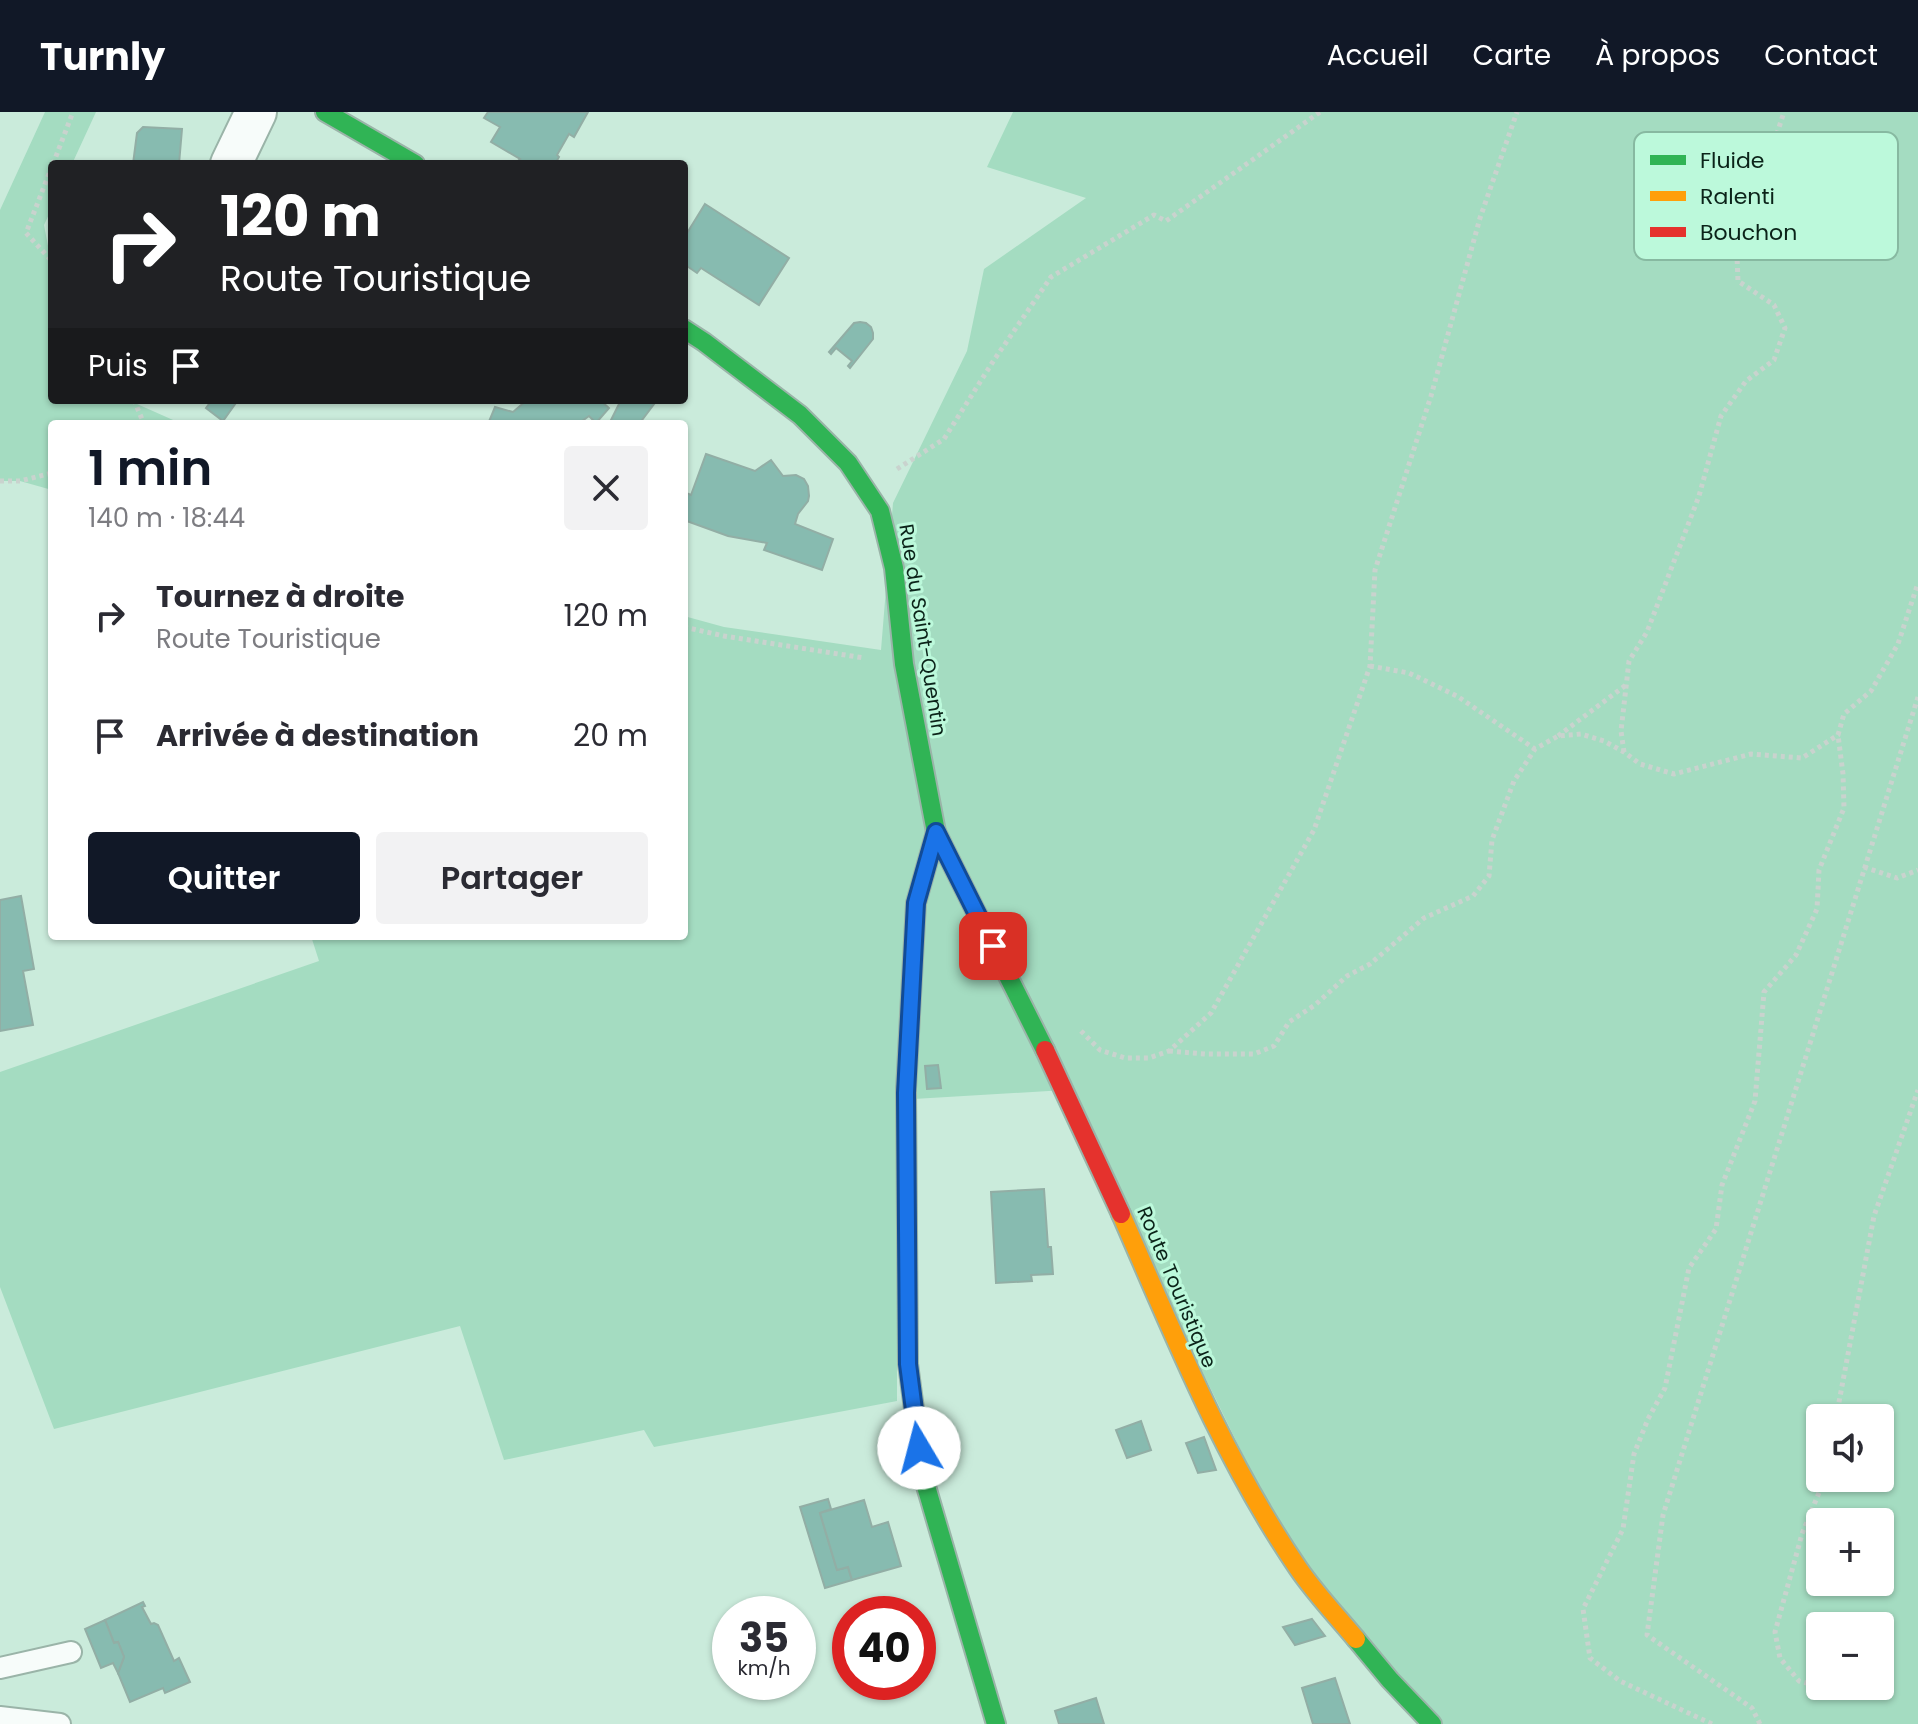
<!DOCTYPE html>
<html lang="fr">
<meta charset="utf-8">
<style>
:root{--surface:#fff;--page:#f2f2f3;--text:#2b2b33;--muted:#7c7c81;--accent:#111827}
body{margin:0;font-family:Poppins,sans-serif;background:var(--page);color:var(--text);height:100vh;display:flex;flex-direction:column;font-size:30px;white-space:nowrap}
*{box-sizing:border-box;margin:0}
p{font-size:26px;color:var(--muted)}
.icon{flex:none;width:44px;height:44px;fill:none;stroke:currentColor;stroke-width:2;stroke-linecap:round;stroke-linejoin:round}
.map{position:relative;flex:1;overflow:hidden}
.details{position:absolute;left:48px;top:308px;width:640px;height:520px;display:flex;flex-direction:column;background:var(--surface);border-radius:8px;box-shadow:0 2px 6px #0004}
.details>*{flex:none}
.guide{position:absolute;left:48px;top:48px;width:640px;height:244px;border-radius:8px;box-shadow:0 2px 6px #0004;background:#202124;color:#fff;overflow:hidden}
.fabs{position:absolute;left:1806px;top:1292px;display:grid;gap:16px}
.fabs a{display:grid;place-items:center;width:88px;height:88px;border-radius:8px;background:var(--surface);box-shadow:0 2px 6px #0004;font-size:40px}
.speed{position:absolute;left:712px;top:1484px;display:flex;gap:16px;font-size:40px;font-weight:700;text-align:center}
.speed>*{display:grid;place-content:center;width:104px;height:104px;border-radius:50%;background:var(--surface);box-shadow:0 2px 6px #0004;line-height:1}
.speed small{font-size:20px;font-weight:400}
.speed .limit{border:12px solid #d22;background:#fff;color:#111}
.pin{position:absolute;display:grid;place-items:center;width:68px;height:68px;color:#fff;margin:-34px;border-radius:16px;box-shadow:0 4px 12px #0006}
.me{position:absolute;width:88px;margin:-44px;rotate:352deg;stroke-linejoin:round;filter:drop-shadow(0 0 6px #0008)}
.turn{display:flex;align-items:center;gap:28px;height:168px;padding:0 40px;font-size:36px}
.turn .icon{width:104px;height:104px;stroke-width:2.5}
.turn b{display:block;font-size:56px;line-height:68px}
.then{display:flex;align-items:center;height:76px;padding:0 40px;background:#0003;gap:16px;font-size:30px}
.round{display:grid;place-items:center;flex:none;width:84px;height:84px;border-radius:8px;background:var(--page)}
.head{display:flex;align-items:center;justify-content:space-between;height:136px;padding:0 40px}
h1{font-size:48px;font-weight:600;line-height:60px;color:var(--accent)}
.primary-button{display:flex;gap:16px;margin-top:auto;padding:16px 40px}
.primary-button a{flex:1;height:92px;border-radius:8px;background:var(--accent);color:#fff;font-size:32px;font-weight:600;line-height:92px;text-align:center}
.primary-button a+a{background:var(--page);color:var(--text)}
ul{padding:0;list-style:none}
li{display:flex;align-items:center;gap:24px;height:120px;padding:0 40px}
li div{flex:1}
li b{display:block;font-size:30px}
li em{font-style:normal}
header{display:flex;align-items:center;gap:48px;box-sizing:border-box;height:112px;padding:0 40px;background:var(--accent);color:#fff}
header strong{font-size:38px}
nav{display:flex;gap:44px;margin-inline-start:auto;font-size:28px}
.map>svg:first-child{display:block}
</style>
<header>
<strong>Turnly</strong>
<nav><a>Accueil</a><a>Carte</a><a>À propos</a><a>Contact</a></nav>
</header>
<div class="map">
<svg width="1918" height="1612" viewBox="0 0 1918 1612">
<rect width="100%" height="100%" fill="#caebdb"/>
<g fill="#a4dcc1" fill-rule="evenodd">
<polygon points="45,0 96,0 72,52 52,52 52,96 44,113 49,139 52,139 52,288 128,288 182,312 52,312 52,378 20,369 0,369 0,98"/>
<path d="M1013,0H1918V1612H1432L1299,1458L1065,978L897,988V1289L654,1335L644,1318L504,1348L460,1214L54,1317L0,1175V960L319,849L311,824H684V504L724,515L881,538L893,391L967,239L984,157L1086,86L987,55ZM1820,1306H1880V1366H1820ZM1820,1410H1880V1470H1820ZM1820,1514H1880V1574H1820Z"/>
</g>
<g fill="#87bbb0" stroke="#92aea5" stroke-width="2">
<polygon points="488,0 588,0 574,25 569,22 557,43 559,45 555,52 520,52 517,50 520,47 491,30 500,15 484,6"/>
<polygon points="143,15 182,17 179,52 133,52 137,21"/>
<polygon points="705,92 789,146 759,193 701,156 697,161 684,152 684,126"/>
<polygon points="860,210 866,211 871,215 873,221 873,227 850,256 848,254 852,249 836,236 831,242 829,240 854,211"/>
<polygon points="203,288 238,288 223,309 206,296 209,292"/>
<polygon points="527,288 600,288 609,296 596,311 589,304 578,312 488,312 495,295 513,300"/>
<polygon points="621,288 650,288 654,292 639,312 609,312"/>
<polygon points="706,342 755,359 771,348 783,364 796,363 804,367 808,374 809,384 808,389 798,402 795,412 833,427 822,458 764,438 767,431 728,424 684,408 684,380 691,383"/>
<polygon points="21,784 34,857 23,859 33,913 0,919 0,788"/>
<polygon points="938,953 941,976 927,977 925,954"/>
<polygon points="1044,1077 1048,1135 1051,1135 1053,1162 1031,1163 1032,1169 996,1171 991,1080"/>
<polygon points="1141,1309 1151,1338 1127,1346 1116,1318"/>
<polygon points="1204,1325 1216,1358 1198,1361 1186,1331"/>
<polygon points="828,1387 831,1397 820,1401 837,1458 848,1455 852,1468 825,1476 800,1395"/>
<polygon points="864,1388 872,1415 888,1410 901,1454 852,1468 848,1455 837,1458 820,1401"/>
<polygon points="143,1490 145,1494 142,1495 151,1512 154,1511 158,1513 174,1549 179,1546 190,1570 165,1581 163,1576 130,1590 118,1561 124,1545 118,1530 114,1531 105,1508"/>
<polygon points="1312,1507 1325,1524 1295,1533 1283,1515"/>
<polygon points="105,1508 114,1531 118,1530 124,1545 118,1561 113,1551 101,1556 85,1517"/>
<polygon points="1335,1566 1350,1612 1313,1612 1302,1576"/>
<polygon points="1096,1586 1104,1612 1059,1612 1055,1599"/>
</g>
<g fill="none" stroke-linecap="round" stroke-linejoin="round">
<g stroke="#9ab4a8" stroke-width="24">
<g id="lane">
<polyline points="0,1556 71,1540"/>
<polyline points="0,1605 60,1612"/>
</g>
</g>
<g stroke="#9ab4a8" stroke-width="44">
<polyline id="street" points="231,52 256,0"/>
</g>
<g stroke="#9ab4a8" stroke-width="22">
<g id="fast">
<polyline points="325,0 415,52"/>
<polyline points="684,217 704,230 800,303 848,351 880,399 894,456 904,552 936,720 1045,938"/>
<polyline points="906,977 908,1252 923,1364 996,1612"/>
<polyline points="1356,1527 1390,1568 1432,1612"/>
</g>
</g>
<g stroke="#9ab4a8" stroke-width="22">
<g id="slow">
<polyline points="906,977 916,791 936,720"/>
<path d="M1121,1102C1174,1223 1223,1346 1298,1456C1315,1481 1336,1503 1356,1527"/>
</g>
</g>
<g stroke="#9ab4a8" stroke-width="22">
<polyline id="jam" points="1045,938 1121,1102"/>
</g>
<g stroke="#c9d3ce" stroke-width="5" stroke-dasharray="4 4" stroke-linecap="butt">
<polyline points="53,52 73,0"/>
<polyline points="52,54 26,121 50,147 52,147"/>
<polyline points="134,288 144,312"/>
<polyline points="897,357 944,327 994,248 1051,165 1154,103 1166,109 1320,0"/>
<polyline points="0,369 20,369 52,361"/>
<polyline points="684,515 724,524 864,546"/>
<polyline points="1370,554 1409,561 1457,584 1535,637"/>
<polyline points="1558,624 1626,573"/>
<polyline points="1624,640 1621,619 1629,549 1647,520 1699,384 1721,304 1746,269 1774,248 1785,216 1774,193 1738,169 1737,145 1784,0"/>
<polyline points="1864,755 1897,766 1918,758"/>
<polyline points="1081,919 1100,938 1125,946 1149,946 1169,939 1211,901 1314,718 1370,554 1375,458 1431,284 1480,106 1517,0"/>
<polyline points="1169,939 1205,942 1254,942 1274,934 1289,910 1315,893 1347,864 1370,852 1424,806 1473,784 1489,764 1492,728 1514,669 1535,637 1558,624 1581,622 1604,629 1624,640 1640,652 1674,662 1751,642 1802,646 1838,623 1844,602 1871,579 1898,532 1918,471"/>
<polyline points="1836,1306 1874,1104 1918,978"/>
<polyline points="1825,1366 1802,1422 1775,1520 1780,1546 1799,1569 1858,1585"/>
<polyline points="1712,1612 1620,1569 1590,1546 1583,1497 1623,1417 1634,1342 1648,1307 1665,1276 1689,1156 1716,1117 1722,1073 1755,989 1764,880 1796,843 1817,797 1819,758 1844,696 1843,662 1838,623"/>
<polyline points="1760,1612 1752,1596 1647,1523 1663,1403 1918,585"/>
</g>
<use href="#lane" stroke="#f7fcfa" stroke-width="20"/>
<use href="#street" stroke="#f7fcfa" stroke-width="40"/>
<use href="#fast" stroke="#30b455" stroke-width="18"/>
<use href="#slow" stroke="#ff9f0a" stroke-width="18"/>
<use href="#jam" stroke="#e5322d" stroke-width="18"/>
</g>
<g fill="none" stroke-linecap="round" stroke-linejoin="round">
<g stroke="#114b97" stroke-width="20">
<polyline id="route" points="919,1336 908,1252 906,981 916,791 936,720 993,834"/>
</g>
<use href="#route" stroke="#1a73e8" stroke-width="14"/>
</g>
<g text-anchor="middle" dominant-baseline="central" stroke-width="6" stroke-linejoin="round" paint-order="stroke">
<g font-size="20" fill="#0b2319" stroke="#bcf9db">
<text transform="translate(923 518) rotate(81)">Rue du Saint-Quentin</text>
<text transform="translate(1177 1175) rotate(67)">Route Touristique</text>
</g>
</g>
<rect x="1634" y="20" width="264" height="128" rx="12" fill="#bcf9db" stroke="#87b9a1" stroke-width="2"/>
<rect x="1650" y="43" width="36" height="10" fill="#30b455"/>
<rect x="1650" y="79" width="36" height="10" fill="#ff9f0a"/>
<rect x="1650" y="115" width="36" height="10" fill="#e5322d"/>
<g font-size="22" fill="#0b2319">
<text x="1700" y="56">Fluide</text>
<text x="1700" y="92">Ralenti</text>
<text x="1700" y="128">Bouchon</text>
</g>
</svg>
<div class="fabs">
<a><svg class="icon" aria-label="sound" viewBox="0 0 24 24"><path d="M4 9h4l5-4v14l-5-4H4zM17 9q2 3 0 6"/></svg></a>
<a>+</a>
<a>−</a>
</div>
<div class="speed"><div>35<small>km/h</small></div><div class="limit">40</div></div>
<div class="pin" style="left:993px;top:834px;background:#d93025"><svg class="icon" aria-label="arrive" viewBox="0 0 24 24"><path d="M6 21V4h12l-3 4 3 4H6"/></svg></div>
<svg class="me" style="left:919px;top:1336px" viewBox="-20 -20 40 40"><circle r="19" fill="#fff"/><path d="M0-13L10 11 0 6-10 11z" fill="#1a73e8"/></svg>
<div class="guide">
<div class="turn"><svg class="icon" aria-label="right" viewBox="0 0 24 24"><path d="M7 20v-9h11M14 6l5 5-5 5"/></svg><div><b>120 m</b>Route Touristique</div></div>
<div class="then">Puis<svg class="icon" aria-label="arrive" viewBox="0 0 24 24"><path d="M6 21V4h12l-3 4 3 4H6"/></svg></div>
</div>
<section class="details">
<div class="head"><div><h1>1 min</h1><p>140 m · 18:44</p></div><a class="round"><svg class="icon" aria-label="close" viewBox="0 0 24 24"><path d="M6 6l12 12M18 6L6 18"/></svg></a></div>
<ul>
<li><svg class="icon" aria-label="right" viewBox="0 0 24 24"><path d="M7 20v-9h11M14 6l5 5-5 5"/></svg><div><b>Tournez à droite</b><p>Route Touristique</p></div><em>120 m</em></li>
<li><svg class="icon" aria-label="arrive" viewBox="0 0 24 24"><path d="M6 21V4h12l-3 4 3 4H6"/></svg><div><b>Arrivée à destination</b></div><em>20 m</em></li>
</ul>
<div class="primary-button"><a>Quitter</a><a>Partager</a></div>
</section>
</div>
